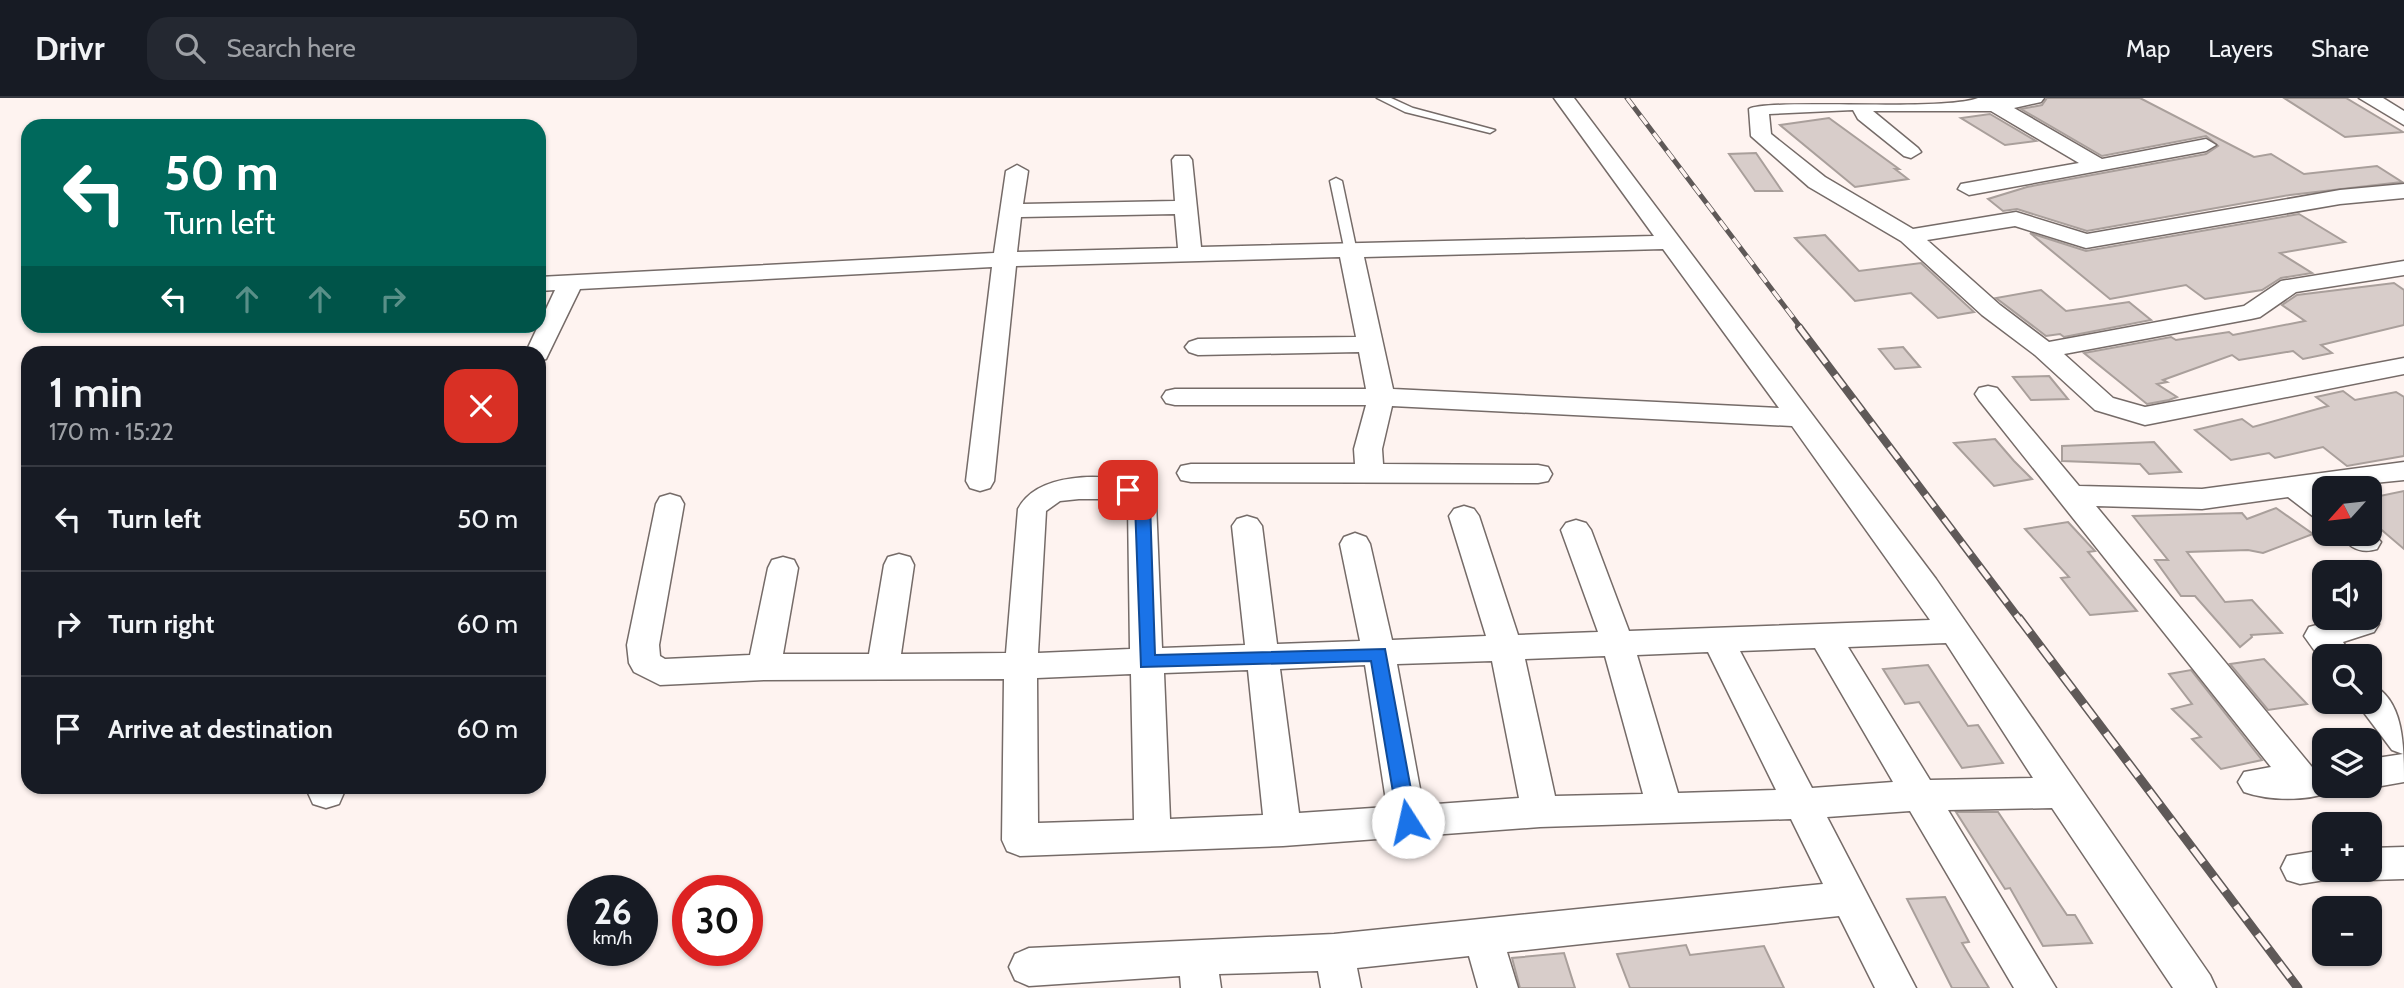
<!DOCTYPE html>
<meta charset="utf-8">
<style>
:root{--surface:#171b24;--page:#242831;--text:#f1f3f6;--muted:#9ea1a6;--line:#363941}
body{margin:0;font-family:Cabin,sans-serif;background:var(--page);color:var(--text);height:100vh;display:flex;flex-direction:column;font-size:26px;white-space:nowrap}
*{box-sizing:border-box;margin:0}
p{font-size:23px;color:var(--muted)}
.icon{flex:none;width:38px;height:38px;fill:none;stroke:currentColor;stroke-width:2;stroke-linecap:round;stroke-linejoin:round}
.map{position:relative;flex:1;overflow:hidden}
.drawer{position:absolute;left:21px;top:248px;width:525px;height:448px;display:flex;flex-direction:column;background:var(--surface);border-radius:21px;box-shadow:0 2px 5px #0004}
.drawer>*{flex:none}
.hud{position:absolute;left:21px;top:21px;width:525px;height:214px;border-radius:21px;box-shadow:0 2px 5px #0004;background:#00695c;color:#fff;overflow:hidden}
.needle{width:46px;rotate:243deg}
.controls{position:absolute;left:2312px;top:378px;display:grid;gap:14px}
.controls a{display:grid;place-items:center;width:70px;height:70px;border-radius:14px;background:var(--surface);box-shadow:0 2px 5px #0004;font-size:35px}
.speed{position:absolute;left:567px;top:777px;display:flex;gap:14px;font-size:35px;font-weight:700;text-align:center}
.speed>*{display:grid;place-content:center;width:91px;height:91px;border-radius:50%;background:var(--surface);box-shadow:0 2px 5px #0004;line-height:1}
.speed small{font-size:18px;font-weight:400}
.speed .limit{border:10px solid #d22;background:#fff;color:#111}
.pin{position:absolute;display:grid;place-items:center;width:60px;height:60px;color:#fff;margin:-30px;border-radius:14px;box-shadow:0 4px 10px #0006}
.me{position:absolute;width:77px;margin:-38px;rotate:350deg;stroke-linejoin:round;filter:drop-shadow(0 0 5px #0008)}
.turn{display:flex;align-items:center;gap:24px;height:147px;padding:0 28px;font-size:32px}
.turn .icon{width:91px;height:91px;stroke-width:2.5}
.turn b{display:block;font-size:49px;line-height:60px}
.lanes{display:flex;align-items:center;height:66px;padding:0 28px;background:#0003;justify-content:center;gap:35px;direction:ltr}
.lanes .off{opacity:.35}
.round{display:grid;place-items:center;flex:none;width:74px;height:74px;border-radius:21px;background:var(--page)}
.head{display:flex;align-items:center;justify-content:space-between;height:119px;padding:0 28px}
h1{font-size:42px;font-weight:600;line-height:52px}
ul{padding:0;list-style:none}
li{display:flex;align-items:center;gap:21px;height:105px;padding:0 28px;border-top:2px solid var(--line)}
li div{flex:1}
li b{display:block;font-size:26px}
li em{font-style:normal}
header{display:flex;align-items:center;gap:42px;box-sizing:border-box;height:98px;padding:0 35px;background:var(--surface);border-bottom:2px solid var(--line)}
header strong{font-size:33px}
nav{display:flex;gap:38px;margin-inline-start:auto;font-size:24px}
.search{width:490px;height:63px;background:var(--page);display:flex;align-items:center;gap:18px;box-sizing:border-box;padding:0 24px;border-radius:21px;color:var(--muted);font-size:26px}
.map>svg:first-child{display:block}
</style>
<header>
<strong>Drivr</strong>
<div class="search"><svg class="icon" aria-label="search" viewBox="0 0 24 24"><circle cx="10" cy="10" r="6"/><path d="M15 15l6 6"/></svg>Search here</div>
<nav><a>Map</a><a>Layers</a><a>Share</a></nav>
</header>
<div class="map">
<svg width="2404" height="890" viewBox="0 0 2404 890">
<rect width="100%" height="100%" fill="#fef3f0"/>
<g fill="#d8cdca" stroke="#a99f9b" stroke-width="2">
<polygon points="2047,0 2140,0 2254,59 2271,56 2304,76 2377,68 2402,84 2290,97 2087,133 2017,111 2003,113 1988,101 2027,89 2206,56 2218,48 2206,38 2102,58 2021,11 2042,7"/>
<polygon points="2284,0 2346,0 2403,34 2345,39"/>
<polygon points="1990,16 2036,43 2005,47 1961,20"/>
<polygon points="1829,20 1899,71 1895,71 1908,81 1855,89 1780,27"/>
<polygon points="1756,55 1782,93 1755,93 1729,56"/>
<polygon points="2299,116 2345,144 2280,155 2312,175 2281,180 2262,192 2205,201 2186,187 2110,201 2030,135 2086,153"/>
<polygon points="1825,137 1859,173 1921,165 1974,214 1938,220 1911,195 1855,203 1795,140"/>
<polygon points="2394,185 2404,192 2404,227 2321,247 2332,255 2303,261 2293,253 2239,262 2232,257 2163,282 2167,284 2157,286 2177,299 2169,302 2147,306 2084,255 2171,239 2176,242 2229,234 2233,237 2305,223 2282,207 2297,197"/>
<polygon points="2041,192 2066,213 2129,204 2151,222 2064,239 2060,236 2046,238 1996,200"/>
<polygon points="1903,249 1920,269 1895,271 1879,251"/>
<polygon points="2049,278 2068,301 2031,302 2013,279"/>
<polygon points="2343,293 2355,302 2396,294 2404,299 2404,358 2347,368 2323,349 2275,360 2269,355 2231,362 2195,332 2242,321 2253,329 2328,308 2316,299"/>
<polygon points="1995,341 2014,363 2032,381 1994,388 1954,345"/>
<polygon points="2154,344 2181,374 2149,376 2140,366 2062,363 2062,348"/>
<polygon points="2404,393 2404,451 2370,422 2370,400"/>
<polygon points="2276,410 2313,436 2263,455 2248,452 2187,454 2225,504 2252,502 2282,535 2251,537 2252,539 2240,549 2195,498 2181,498 2155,462 2168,462 2133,418 2242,415 2247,421"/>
<polygon points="2068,424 2095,453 2088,454 2137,513 2090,517 2061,480 2069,479 2025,431"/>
<polygon points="2264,561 2307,606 2268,612 2230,566"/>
<polygon points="1928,567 1968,628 1978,627 2003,665 1962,670 1919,604 1905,606 1883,571"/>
<polygon points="2191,572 2262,662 2221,671 2192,641 2201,639 2172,611 2192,606 2169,576"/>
<polygon points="1956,714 1998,714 2067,817 2075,817 2092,845 2043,848 2010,790 2005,791"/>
<polygon points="1945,799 1969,844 1962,845 1989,890 1952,890 1907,801"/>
<polygon points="1686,847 1690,857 1764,848 1784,890 1630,890 1617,856"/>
<polygon points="1564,855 1575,890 1520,890 1512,860"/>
</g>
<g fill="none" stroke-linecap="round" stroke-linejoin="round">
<g stroke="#756b68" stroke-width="3">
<g id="lane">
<polygon points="1377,0 1391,0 1413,10 1495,32 1490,35 1405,14"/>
<polygon points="1336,80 1342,83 1357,154 1351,158 1345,154 1330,83"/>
</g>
</g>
<g stroke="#756b68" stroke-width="3">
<g id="street">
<path d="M1554,0H1574L1936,481L2210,877L2216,890H2173L2052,710L1948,712L2056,890H2014L1910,713L1827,719L1916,890H1875L1839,818L1507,854L1518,890H1478L1469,858L1357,870L1361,890H1321L1318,873L1219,876L1221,890H1181L1180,878L1029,888L1015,882L1009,869L1015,856L1029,850L1334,836L1823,786L1791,721L1540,729L1283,748L1020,758L1007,753L1002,742L1004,581L764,582L660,587L634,574L629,565L627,547L656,406L660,399L670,396L680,399L684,406L659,547L660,558L665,561L750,557L768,470L772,462L783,459L794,462L798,470L783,556H869L884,467L888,459L899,456L910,459L914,467L901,556L1006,555L1018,411C1037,374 1103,375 1138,385L1156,404L1162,550L1245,547L1232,428L1237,421L1247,418L1257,421L1262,428L1277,546L1360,543L1340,446L1344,439L1355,435L1366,439L1370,446L1392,542L1486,538L1449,418L1454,411L1464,408L1474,411L1479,418L1518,537L1598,534L1561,432L1566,425L1576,422L1586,425L1591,432L1629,533L1930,522L1792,328L1392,308L1382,351L1383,366L1538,367L1548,369L1552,376L1548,383L1538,385L1191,384L1181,382L1177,375L1181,368L1191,366H1355L1354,351L1366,307H1175L1166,305L1162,299L1166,293L1175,291H1366L1359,254L1198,257L1189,254L1185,249L1189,244L1198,241L1356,239L1340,159L1016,168L994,383L990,390L980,393L970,390L966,383L992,169L580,191L546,261L539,263V256H525L555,192L539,193V179L994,155L1006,73L1017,67L1028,73L1023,106L1175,103L1172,62L1175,58H1189L1192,62L1201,149L1654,138ZM1175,116L1178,150L1017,154L1021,119ZM1663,151L1779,310L1393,291L1364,159ZM1079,401H1121L1128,407L1130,551L1038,555L1046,413L1060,403ZM1946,545L2033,680L1930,682L1848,549ZM1815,550L1893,684L1812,690L1740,553ZM1708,554L1776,692L1678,695L1637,557ZM1605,558L1643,696L1555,698L1525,561ZM1492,563L1519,700L1423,707L1397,566ZM1365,567L1387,709L1299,715L1280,571ZM1248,572L1263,717L1170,721L1164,575ZM1131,576L1134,722L1038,725L1037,580Z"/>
<path d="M1978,0H2044L2041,4L2014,10L2102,61L2206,41L2216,47L2206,53L1969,97L1958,91L1961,86L2079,65L1991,13H1873L1918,50L1921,54L1911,60L1904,58L1858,21L1853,12L1769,16L1771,36L1825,79L1913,131L2016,114L2087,136L2340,92L2404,86V100L2340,106L2086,150L2015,128L1927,142L2000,207L2049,244L2244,208L2281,183L2404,163V177L2296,194L2260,219L2251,221L2064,256L2113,300L2145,309L2404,260V276L2145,327L2095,312L2035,257L1982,217L1901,143L1809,89L1751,38L1749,11C1768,0 1942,14 1978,0Z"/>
<polygon points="2359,0 2383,0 2404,13 2404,27"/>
<path d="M1988,288L1997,290L2079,388L2202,391L2404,364V382L2324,390L2320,394L2324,397V422L2314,419L2288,399L2202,411L2096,408L2312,669L2324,671V688H2335L2331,694C2307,703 2269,703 2244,694L2238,684L2244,674L2271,669L1979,302L1975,296L1979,290Z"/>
<path d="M2370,432L2381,444L2377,451C2361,456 2349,450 2340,436H2370Z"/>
<polygon points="2370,516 2379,526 2374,534 2343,544 2352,558 2324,558 2324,566 2304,538 2309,529 2343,520 2370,520"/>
<path d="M2370,586C2404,600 2404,648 2404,684L2370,690L2365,688H2370V661L2403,656L2392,652L2356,604H2370Z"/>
<polygon points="311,690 346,690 339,706 326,710 313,706 308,695"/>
<polygon points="2404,749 2404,781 2370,782 2357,778 2354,772 2370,772 2370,750"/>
<polygon points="2324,752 2324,772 2341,772 2337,780 2300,786 2287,782 2281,770 2287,758"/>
</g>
</g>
<use href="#lane" fill="#fff" fill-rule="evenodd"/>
<use href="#street" fill="#fff" fill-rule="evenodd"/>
<g stroke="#5f5958" stroke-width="5">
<polyline id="rail-far2" points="1627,0 1801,230"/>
</g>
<g stroke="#5f5958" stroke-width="8">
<polyline id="rail-far1" points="1799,229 2020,522"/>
</g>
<g stroke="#5f5958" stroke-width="9">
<polyline id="rail" points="2019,520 2298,890"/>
</g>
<use href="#rail-far2" stroke="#fef3f0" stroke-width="3.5" stroke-dasharray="11" stroke-linecap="butt"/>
<use href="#rail-far1" stroke="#fef3f0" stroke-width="5" stroke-dasharray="15" stroke-linecap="butt"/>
<use href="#rail" stroke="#fef3f0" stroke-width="6" stroke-dasharray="18" stroke-linecap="butt"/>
</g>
<polygon fill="#1a73e8" stroke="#114b97" stroke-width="2" points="1128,386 1150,404 1155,557 1385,551 1417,724 1415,730 1401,730 1398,724 1371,563 1141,569 1135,406 1120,392"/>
</svg>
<div class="controls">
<a><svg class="needle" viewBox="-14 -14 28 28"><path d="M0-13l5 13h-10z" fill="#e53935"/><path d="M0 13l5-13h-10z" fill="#9ea1a6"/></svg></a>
<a><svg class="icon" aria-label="sound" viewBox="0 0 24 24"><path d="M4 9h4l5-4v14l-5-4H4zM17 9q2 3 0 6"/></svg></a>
<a><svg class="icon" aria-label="search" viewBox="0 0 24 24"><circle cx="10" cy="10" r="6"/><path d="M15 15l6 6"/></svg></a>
<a><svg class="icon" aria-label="layers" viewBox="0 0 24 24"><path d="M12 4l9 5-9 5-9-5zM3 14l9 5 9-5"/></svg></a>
<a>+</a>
<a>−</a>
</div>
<div class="speed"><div>26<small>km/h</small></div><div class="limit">30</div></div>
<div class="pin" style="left:1128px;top:392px;background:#d93025"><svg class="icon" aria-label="arrive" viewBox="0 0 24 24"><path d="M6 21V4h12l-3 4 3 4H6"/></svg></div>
<svg class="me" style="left:1408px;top:724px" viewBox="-20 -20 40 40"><circle r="19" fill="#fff"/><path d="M0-13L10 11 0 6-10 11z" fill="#1a73e8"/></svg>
<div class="hud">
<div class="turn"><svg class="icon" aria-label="left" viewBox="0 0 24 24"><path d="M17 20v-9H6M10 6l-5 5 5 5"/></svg><div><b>50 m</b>Turn left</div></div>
<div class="lanes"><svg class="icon" aria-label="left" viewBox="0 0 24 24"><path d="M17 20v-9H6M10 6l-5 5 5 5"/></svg><svg class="icon off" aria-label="ahead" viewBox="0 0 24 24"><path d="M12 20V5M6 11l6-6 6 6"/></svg><svg class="icon off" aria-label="ahead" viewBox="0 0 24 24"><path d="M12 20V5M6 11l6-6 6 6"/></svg><svg class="icon off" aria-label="right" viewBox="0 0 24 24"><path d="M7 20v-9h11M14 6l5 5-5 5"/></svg></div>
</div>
<section class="drawer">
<div class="head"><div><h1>1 min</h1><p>170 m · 15:22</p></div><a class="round" style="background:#d93025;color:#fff"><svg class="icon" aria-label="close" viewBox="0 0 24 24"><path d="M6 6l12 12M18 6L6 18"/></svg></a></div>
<ul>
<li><svg class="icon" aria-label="left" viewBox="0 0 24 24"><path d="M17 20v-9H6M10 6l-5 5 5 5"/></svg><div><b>Turn left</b></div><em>50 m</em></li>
<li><svg class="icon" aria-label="right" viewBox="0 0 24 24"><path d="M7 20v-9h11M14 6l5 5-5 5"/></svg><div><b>Turn right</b></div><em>60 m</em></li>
<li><svg class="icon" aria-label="arrive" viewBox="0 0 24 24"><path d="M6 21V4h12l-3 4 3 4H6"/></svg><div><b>Arrive at destination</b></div><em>60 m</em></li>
</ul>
</section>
</div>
